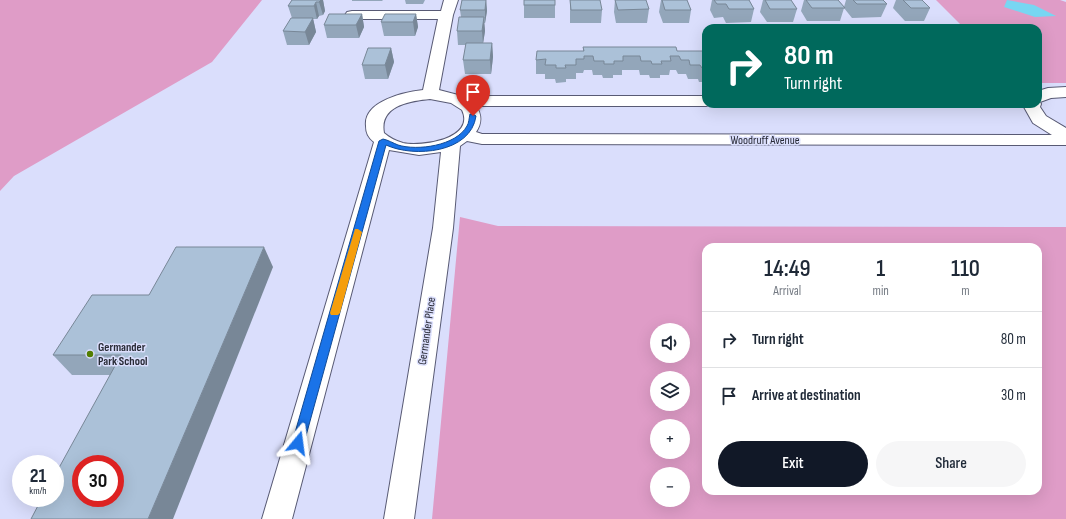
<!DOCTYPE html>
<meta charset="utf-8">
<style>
:root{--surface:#fff;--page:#f6f6f7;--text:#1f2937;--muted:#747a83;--line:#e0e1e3;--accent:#111827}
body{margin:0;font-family:"Sofia Sans Condensed",sans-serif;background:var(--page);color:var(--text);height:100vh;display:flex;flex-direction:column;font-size:15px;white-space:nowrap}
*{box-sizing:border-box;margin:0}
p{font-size:13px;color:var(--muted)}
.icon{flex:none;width:22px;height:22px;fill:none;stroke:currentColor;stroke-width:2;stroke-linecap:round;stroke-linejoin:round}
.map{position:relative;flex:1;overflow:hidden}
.drawer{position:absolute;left:702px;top:243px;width:340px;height:252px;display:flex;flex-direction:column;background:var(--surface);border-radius:12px;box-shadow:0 4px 16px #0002}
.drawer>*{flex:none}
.guide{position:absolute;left:702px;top:24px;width:340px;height:84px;border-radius:12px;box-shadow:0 4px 16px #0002;background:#00695c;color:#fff;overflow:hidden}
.buttons{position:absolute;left:650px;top:323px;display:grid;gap:8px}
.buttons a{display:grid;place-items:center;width:40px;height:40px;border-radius:50%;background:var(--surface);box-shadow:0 4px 16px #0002;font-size:20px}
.speed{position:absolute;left:12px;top:455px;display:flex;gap:8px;font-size:20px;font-weight:700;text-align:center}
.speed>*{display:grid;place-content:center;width:52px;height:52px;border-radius:50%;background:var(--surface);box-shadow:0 4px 16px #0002;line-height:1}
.speed small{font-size:10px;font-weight:400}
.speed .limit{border:6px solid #d22;background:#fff;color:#111}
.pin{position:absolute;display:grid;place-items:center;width:34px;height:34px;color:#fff;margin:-41px -17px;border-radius:50% 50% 50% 0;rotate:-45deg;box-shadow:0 0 4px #0007}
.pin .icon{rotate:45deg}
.me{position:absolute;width:44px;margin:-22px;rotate:16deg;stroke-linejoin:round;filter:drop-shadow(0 0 3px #0008)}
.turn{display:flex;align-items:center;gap:14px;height:84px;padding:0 16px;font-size:18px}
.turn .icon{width:52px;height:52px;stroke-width:2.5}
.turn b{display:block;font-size:28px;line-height:34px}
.eta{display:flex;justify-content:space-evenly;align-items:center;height:68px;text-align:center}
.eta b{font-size:24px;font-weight:600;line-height:28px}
.action{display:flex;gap:8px;margin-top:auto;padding:8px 16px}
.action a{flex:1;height:46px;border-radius:24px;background:var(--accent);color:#fff;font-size:16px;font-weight:600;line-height:46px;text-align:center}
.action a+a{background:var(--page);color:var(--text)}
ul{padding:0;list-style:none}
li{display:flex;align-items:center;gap:12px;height:56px;padding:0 16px;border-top:1px solid var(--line)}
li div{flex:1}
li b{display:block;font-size:15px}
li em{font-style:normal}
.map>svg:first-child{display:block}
</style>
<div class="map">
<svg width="1066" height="519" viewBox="0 0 1066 519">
<rect width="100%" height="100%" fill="#dadefc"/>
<g fill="#df9cc7" fill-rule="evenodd">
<polygon points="0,0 262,0 212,62 14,176 0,191"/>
<polygon points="936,0 1060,0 1066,2 1066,83 1038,83 1038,28 964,28"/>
<path d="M460,217L498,226L1066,227V519H432ZM706,247H1038V491H706ZM657,330H683V356H657ZM657,378H683V404H657ZM657,426H683V452H657ZM657,474H683V500H657Z"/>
</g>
<polygon fill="#78d6f2" points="1007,0 1034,5 1056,16 1035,17 1004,7"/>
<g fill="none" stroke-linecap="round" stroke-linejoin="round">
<g stroke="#585a74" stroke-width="2">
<path id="street" d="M444,0H458L453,15L439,90L462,96H706V104H712L706,106H476C482,115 482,123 476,132L482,134L1052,135L1033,123L1024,107L1025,104H1038V91L1048,88L1066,87V97L1051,98L1040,102L1041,104L1040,107L1046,116L1066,128V145L482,144L467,141L460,146L453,228L414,519H384L433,228L441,152L419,155L389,150L292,519H262L374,142C368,137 366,133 366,126C363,101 405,92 423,90L438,19H352L347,18L345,15L347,12L352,11H441ZM430,99L451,103L462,110C476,139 421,147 403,143C396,141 390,138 384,133C379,106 409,101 430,99Z"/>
</g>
<use href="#street" fill="#fff" fill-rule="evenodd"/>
</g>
<g fill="#93a6ba">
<polygon points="292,0 323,0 325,11 323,15 319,16 317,19 313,19 316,32 309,45 287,45 283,31 292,18 288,6"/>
<polygon points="352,0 383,0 382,1 352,1"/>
<polygon points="405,0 425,0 423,4 406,4"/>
<polygon points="462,0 486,0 487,11 485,23 484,23 485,31 483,43 492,43 493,57 491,74 465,74 463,60 466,45 458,45 457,31 461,17 460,10"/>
<polygon points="524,0 555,5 555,18 524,18"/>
<polygon points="570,0 602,10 601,23 570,23"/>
<polygon points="615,0 649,9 647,23 616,23 614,12"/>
<polygon points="661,0 687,0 691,10 689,23 663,23 659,12"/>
<polygon points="712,0 749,0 754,9 751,22 726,23 723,17 714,18 710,10"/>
<polygon points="763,0 791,0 797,9 793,22 767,22 760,12"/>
<polygon points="804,0 838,0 844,7 846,0 883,0 887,4 881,17 852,18 844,8 840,21 807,21 801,11"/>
<polygon points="896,0 922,0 930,8 924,21 905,21 893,8"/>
<polygon points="362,14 364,27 359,38 327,38 324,25"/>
<polygon points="416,14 418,27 415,36 384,36 381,22"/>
<polygon points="583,47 677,51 706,51 706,82 699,82 698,79 688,79 686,74 678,74 676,70 670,70 669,75 660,75 660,78 650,78 649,75 640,75 639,70 622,70 622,75 613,75 613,78 603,78 602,75 593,75 592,70 584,70 583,73 576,73 576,79 566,79 566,82 556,83 555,79 545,79 545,74 536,74 536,60 583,51"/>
<polygon points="391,48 394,62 388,79 365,79 362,65"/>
<polygon points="273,267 110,375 72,375 53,355 149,295"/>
</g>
<g fill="#788797">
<polygon points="318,0 323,0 325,11 323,15 319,2"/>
<polygon points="486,0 487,11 485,23 485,10"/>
<polygon points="316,2 319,16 317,19 314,6"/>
<polygon points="362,14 364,27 359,38 356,25"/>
<polygon points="416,14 418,27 415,36 413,22"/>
<polygon points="484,17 485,31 483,44 482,31"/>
<polygon points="313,18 316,32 309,45 305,32"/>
<polygon points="492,43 493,57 491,74 490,60"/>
<polygon points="391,48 394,62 388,79 385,65"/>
<polygon points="264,247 273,267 173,519 148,519"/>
</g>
<g fill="#abc1d8" stroke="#788797" fill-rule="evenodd">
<polygon points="292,0 321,0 319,2 316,2 314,6 288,6"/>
<polygon points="462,0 486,0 485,10 460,10"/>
<rect x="524" y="0" width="31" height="5"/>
<polygon points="570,0 600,0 602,10 571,10"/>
<polygon points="615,0 646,0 649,9 618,10"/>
<polygon points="662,0 687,0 691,10 665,10"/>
<polygon points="714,0 749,0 754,9 729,9 726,4 717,4"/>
<polygon points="765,0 791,0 797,9 770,9"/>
<polygon points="806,0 838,0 845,8 812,8"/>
<polygon points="853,0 883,0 887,4 857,4"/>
<polygon points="903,0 922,0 930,8 911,8"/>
<polygon points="329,14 362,14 356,25 324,25"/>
<polygon points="385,14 416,14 413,22 381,22"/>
<polygon points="459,17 484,17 482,31 457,31"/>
<polygon points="291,18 313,18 305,32 283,31"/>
<polygon points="466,43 492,43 490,60 463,60"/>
<polygon points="583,47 676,47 677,51 706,51 706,68 702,68 700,65 690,65 689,60 681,60 679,56 670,56 671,61 661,61 662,64 652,64 651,61 641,61 640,56 623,56 623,61 614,61 614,64 604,64 604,61 594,61 593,56 584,56 584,59 576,59 576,65 565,65 566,68 556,68 556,65 545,65 546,59 536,60 537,51 584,51"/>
<polygon points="368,48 391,48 385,65 362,65"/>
<path d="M176,247H264L148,519H31L42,498H55V475L121,355H53L92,295H149ZM81,464H115V498H81Z"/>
</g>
<path fill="#1a73e8" stroke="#114b97" d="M470,114H473L476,116C471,153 414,158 386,145L304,443L302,447L298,449L294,447L292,443L379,141L383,139C388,140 393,143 398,145C417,151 456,146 467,126C469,123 469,118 470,114Z"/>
<polygon fill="#f59e0b" points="355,229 358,229 362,232 340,313 338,315 331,315 330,313"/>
<circle fill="#537e02" stroke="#dadefc" stroke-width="1.5" cx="90" cy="354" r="4"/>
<g text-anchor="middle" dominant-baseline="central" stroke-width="3" stroke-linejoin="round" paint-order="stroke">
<g font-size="12" fill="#282a35" stroke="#dadefc">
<text x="765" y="140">Woodruff Avenue</text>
<text transform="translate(427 331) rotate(-82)">Germander Place</text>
</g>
<g font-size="12" font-weight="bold" fill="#282a35" stroke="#dadefc" text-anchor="start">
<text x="98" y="347">Germander<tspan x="98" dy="14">Park School</tspan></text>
</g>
</g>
</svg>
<div class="buttons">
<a><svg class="icon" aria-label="sound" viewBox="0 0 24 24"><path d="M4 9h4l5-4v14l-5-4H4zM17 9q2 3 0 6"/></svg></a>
<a><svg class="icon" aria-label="layers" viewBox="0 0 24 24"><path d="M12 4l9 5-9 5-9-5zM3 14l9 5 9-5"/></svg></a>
<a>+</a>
<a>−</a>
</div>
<div class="speed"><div>21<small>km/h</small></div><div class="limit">30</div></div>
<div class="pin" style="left:473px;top:116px;background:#d93025"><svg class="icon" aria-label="arrive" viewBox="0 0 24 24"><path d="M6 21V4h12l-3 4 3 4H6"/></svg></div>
<svg class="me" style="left:298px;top:443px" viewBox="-20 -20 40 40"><path d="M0-17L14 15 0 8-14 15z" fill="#1a73e8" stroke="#fff" stroke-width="4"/></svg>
<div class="guide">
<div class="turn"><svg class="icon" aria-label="right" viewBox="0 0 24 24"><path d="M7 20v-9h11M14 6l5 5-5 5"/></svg><div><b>80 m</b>Turn right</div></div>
</div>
<section class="drawer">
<div class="eta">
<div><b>14:49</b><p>Arrival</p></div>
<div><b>1</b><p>min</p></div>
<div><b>110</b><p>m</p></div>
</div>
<ul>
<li><svg class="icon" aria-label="right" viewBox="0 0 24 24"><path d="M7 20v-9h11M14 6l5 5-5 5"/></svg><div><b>Turn right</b></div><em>80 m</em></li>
<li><svg class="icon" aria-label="arrive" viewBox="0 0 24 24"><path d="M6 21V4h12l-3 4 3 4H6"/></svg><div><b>Arrive at destination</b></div><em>30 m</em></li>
</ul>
<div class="action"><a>Exit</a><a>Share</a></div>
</section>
</div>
